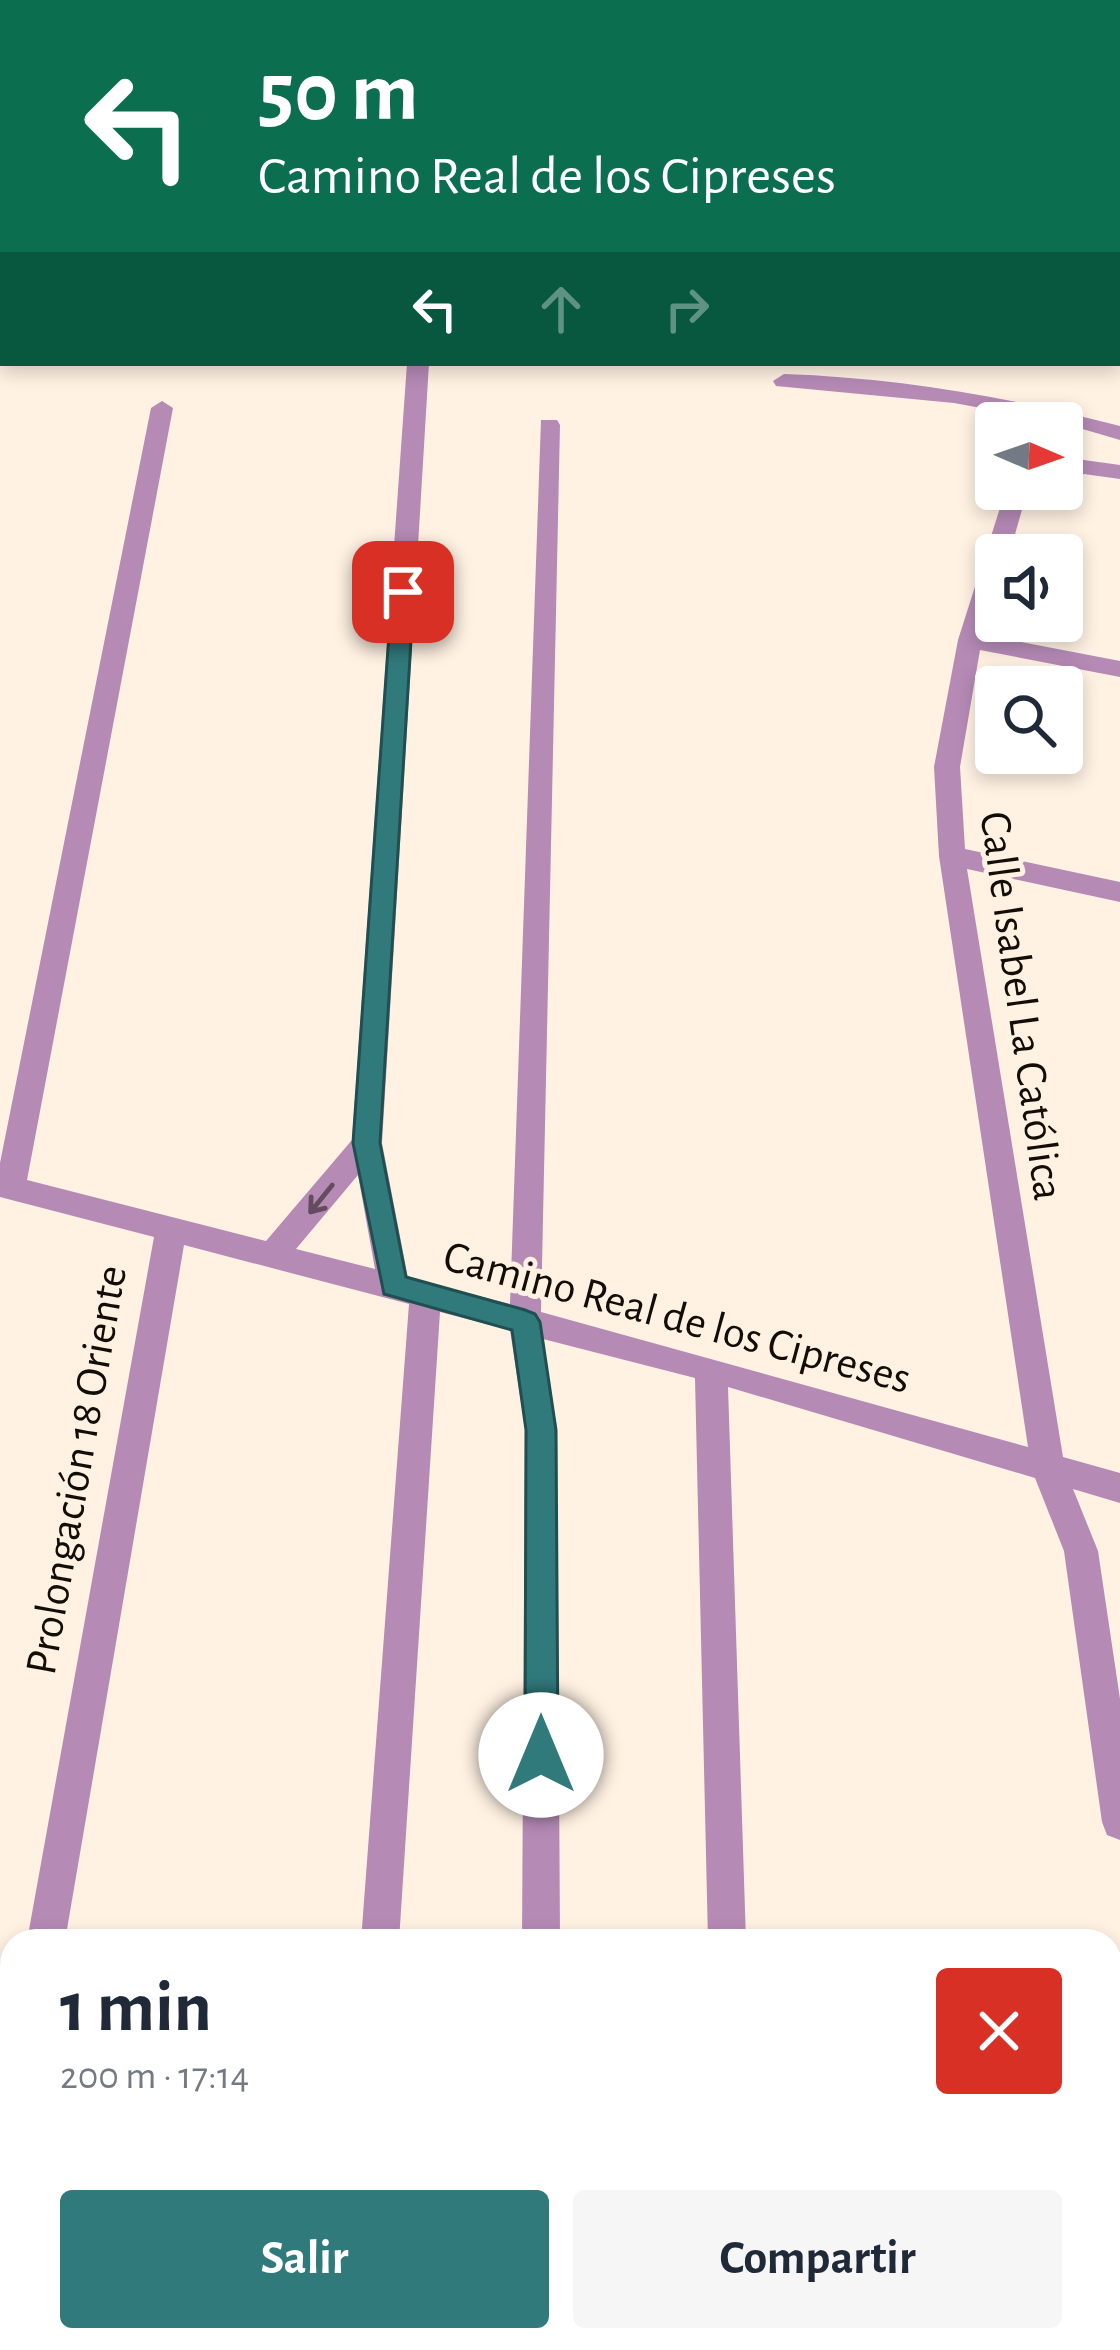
<!DOCTYPE html>
<html lang="es">
<meta charset="utf-8">
<style>
:root{--surface:#fff;--page:#f6f6f7;--text:#1f2937;--muted:#747a83;--accent:#317a7c}
body{margin:0;font-family:"Alegreya Sans",sans-serif;background:var(--page);color:var(--text);height:100vh;display:flex;flex-direction:column;font-size:45px;white-space:nowrap}
*{box-sizing:border-box;margin:0}
p{font-size:39px;color:var(--muted)}
.icon{flex:none;width:66px;height:66px;fill:none;stroke:currentColor;stroke-width:2;stroke-linecap:round;stroke-linejoin:round}
.map{position:relative;flex:1;overflow:hidden}
.drawer{position:absolute;left:0px;top:1929px;width:1122px;height:423px;display:flex;flex-direction:column;background:var(--surface);border-radius:36px 36px 0 0;box-shadow:0 6px 18px #0003}
.drawer>*{flex:none}
.hud{position:absolute;left:0px;top:0px;width:1122px;height:366px;box-shadow:0 6px 18px #0003;background:#0b6e4f;color:#fff;overflow:hidden}
.needle{width:78px;rotate:92deg}
.controls{position:absolute;left:975px;top:402px;display:grid;gap:24px}
.controls a{display:grid;place-items:center;width:108px;height:108px;border-radius:12px;background:var(--surface);box-shadow:0 6px 18px #0003;font-size:60px}
.pin{position:absolute;display:grid;place-items:center;width:102px;height:102px;color:#fff;margin:-51px;border-radius:24px;box-shadow:0 6px 18px #0006}
.me{position:absolute;width:132px;margin:-66px;rotate:0deg;stroke-linejoin:round;filter:drop-shadow(0 0 9px #0008)}
.turn{display:flex;align-items:center;gap:42px;height:252px;padding:0 60px;font-size:54px}
.turn .icon{width:156px;height:156px;stroke-width:2.5}
.turn b{display:block;font-size:84px;line-height:102px}
.lanes{display:flex;align-items:center;height:114px;padding:0 60px;background:#0003;justify-content:center;gap:60px;direction:ltr}
.lanes .off{opacity:.35}
.round{display:grid;place-items:center;flex:none;width:126px;height:126px;border-radius:12px;background:var(--page)}
.overview{display:flex;align-items:center;justify-content:space-between;height:204px;padding:0 60px}
h1{font-size:72px;font-weight:700;line-height:90px}
.cta{display:flex;gap:24px;margin-top:auto;padding:24px 60px}
.cta a{flex:1;height:138px;border-radius:12px;background:var(--accent);color:#fff;font-size:48px;font-weight:700;line-height:138px;text-align:center}
.cta a+a{background:var(--page);color:var(--text)}
.map>svg:first-child{display:block}
</style>
<div class="map">
<svg width="1120" height="2350" viewBox="0 0 1120 2350">
<rect width="100%" height="100%" fill="#fff2e3"/>
<polygon fill="#fde3dd" points="0,0 1034,0 3,3 0,100"/>
<g fill="none" stroke-linecap="round" stroke-linejoin="round">
<g fill="#b58ab5" fill-rule="evenodd">
<rect x="300" y="0" width="14" height="3"/>
<rect x="475" y="0" width="14" height="3"/>
</g>
<g fill="#b58ab5" fill-rule="evenodd">
<path d="M407,363H429L382,1143L408,1278L510,1304L541,420H557L560,425L541,1312L1028,1447L939,856L934,767L958,640L1006,489H1028L1009,555H996V596L984,635L1120,661V677L980,650L960,767L965,849L1120,882V902L967,869L1063,1457L1120,1473V1503L1073,1489L1098,1551L1120,1699V1840L1107,1835L1102,1822L1064,1551L1035,1478L728,1387L746,1941H708L695,1378L543,1339L557,1429L560,1941H522L525,1429L510,1330L440,1312L399,1941H361L409,1304L184,1245L65,1941H27L154,1237L0,1197V1163L151,408L162,401L173,408L27,1180L266,1241L352,1140ZM358,1175L375,1269L296,1249Z"/>
<path d="M784,374C899,378 1009,397 1120,426V440L1062,423L954,403L776,386L773,381Z"/>
<polygon points="1062,457 1120,465 1120,479 1062,471"/>
<polygon points="12,2113 12,2216 0,2221 0,2118"/>
<polygon points="331,2340 373,2340 372,2350 330,2350"/>
<rect x="520" y="2340" width="42" height="10"/>
<rect x="717" y="2340" width="42" height="10"/>
</g>
<g fill="#5d1260" fill-rule="evenodd">
<rect x="1119" y="82" width="1" height="14"/>
<rect x="0" y="108" width="3" height="14"/>
<rect x="0" y="141" width="3" height="14"/>
<rect x="1119" y="168" width="1" height="14"/>
<polygon points="0,211 3,211 0,226"/>
<rect x="0" y="244" width="3" height="14"/>
<rect x="1119" y="257" width="1" height="14"/>
<rect x="1119" y="305" width="1" height="16"/>
</g>
</g>
<defs><path id="oneway-shaft" d="M-6 0H5M1.5-3L5.5 0L1.5 3" fill="none" stroke-width="1.6" stroke-linecap="round" stroke-linejoin="round" transform="scale(3)"/></defs>
<use stroke="#644c5e" href="#oneway-shaft" transform="translate(321 1199) rotate(129)"/>
<polygon fill="#317a7c" stroke="#204f51" stroke-width="3" points="403,585 414,592 380,1143 406,1277 525,1310 535,1314 540,1322 556,1430 558,1755 553,1766 541,1771 530,1766 525,1755 526,1430 512,1330 384,1294 353,1143 392,592"/>
<g text-anchor="middle" dominant-baseline="central" stroke-width="10" stroke-linejoin="round" paint-order="stroke">
<g font-size="45" fill="#120d07" stroke="#fff2e3">
<text transform="translate(1021 1006) rotate(82)">Calle Isabel La Católica</text>
<text transform="translate(677 1318) rotate(15)">Camino Real de los Cipreses</text>
<text transform="translate(77 1470) rotate(-80)">Prolongación 18 Oriente</text>
</g>
</g>
</svg>
<div class="controls">
<a><svg class="needle" viewBox="-14 -14 28 28"><path d="M0-13l5 13h-10z" fill="#e53935"/><path d="M0 13l5-13h-10z" fill="#747a83"/></svg></a>
<a><svg class="icon" aria-label="sound" viewBox="0 0 24 24"><path d="M4 9h4l5-4v14l-5-4H4zM17 9q2 3 0 6"/></svg></a>
<a><svg class="icon" aria-label="search" viewBox="0 0 24 24"><circle cx="10" cy="10" r="6"/><path d="M15 15l6 6"/></svg></a>
</div>
<div class="pin" style="left:403px;top:592px;background:#d93025"><svg class="icon" aria-label="arrive" viewBox="0 0 24 24"><path d="M6 21V4h12l-3 4 3 4H6"/></svg></div>
<svg class="me" style="left:541px;top:1755px" viewBox="-20 -20 40 40"><circle r="19" fill="#fff"/><path d="M0-13L10 11 0 6-10 11z" fill="#317a7c"/></svg>
<div class="hud">
<div class="turn"><svg class="icon" aria-label="left" viewBox="0 0 24 24"><path d="M17 20v-9H6M10 6l-5 5 5 5"/></svg><div><b>50 m</b>Camino Real de los Cipreses</div></div>
<div class="lanes"><svg class="icon" aria-label="left" viewBox="0 0 24 24"><path d="M17 20v-9H6M10 6l-5 5 5 5"/></svg><svg class="icon off" aria-label="ahead" viewBox="0 0 24 24"><path d="M12 20V5M6 11l6-6 6 6"/></svg><svg class="icon off" aria-label="right" viewBox="0 0 24 24"><path d="M7 20v-9h11M14 6l5 5-5 5"/></svg></div>
</div>
<section class="drawer">
<div class="overview"><div><h1>1 min</h1><p>200 m · 17:14</p></div><a class="round" style="background:#d93025;color:#fff"><svg class="icon" aria-label="close" viewBox="0 0 24 24"><path d="M6 6l12 12M18 6L6 18"/></svg></a></div>
<div class="cta"><a>Salir</a><a>Compartir</a></div>
</section>
</div>
